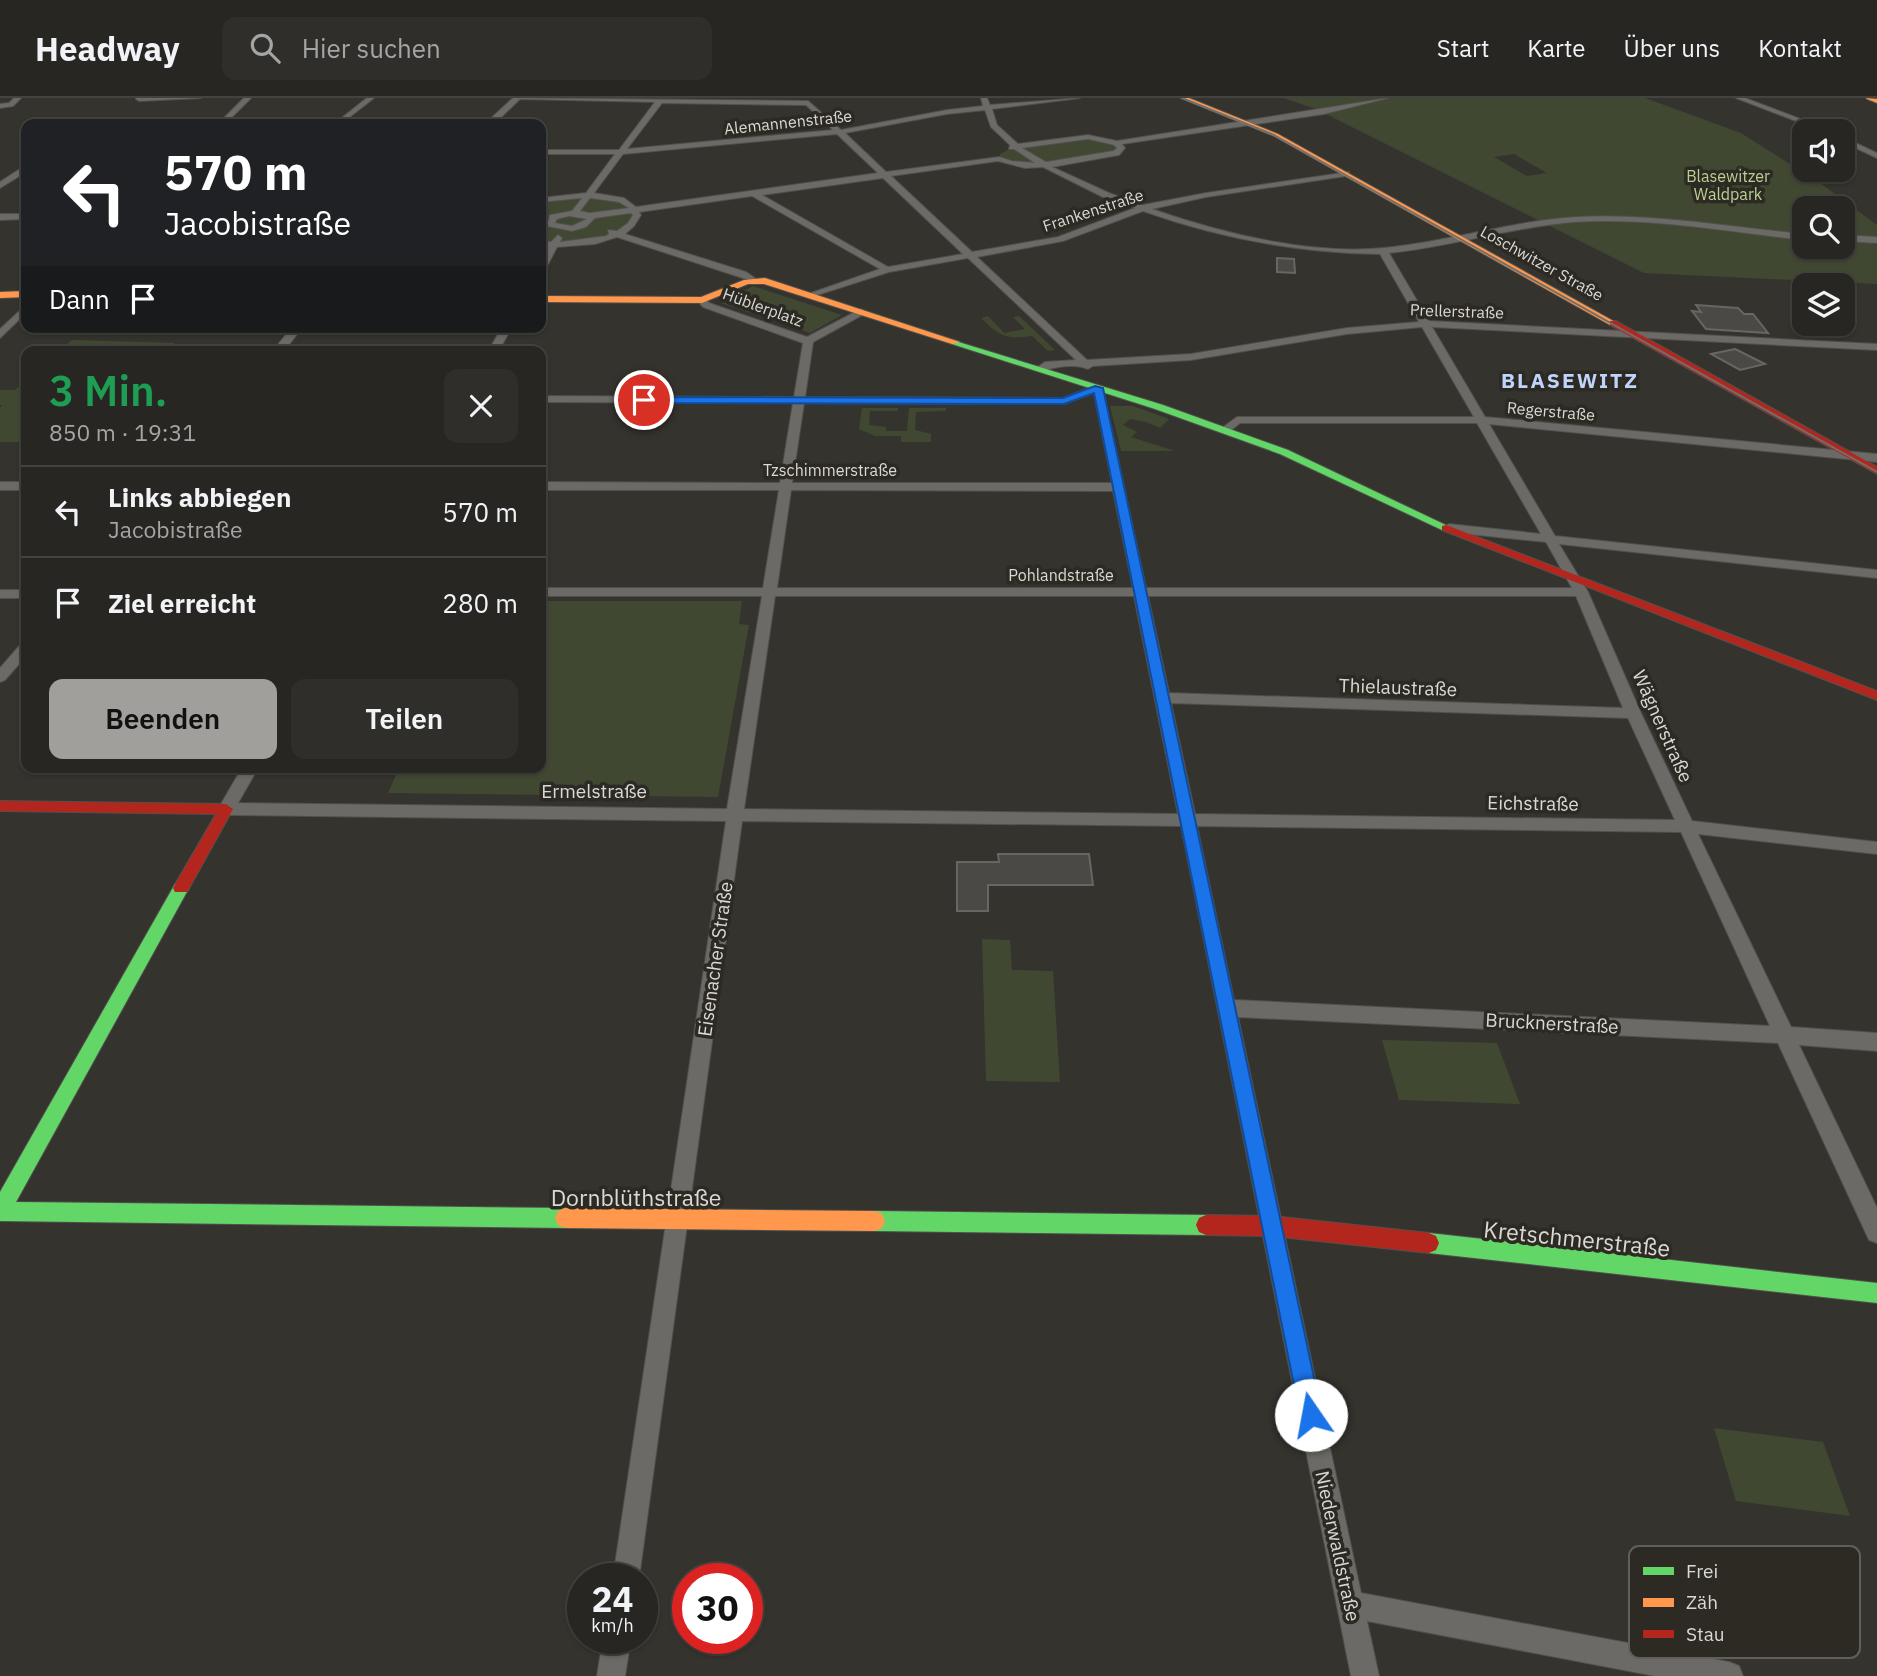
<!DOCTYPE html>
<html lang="de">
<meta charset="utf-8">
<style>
:root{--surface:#272622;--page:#2f2e2a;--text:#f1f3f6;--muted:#a4a5a5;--line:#434340;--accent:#a19f9b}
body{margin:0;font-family:"IBM Plex Sans",sans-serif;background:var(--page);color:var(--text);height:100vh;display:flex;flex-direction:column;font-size:26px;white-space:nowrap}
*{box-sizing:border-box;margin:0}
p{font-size:23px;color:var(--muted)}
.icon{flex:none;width:38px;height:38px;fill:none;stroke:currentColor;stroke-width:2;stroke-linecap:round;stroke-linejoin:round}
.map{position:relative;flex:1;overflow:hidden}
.sheet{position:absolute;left:21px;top:248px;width:525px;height:427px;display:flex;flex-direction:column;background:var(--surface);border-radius:14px;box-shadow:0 2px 5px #0004,0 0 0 2px var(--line)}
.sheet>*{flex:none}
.guide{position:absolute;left:21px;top:21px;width:525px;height:214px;border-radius:14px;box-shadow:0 2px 5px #0004,0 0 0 2px var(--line);background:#202124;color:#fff;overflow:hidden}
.fabs{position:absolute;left:1792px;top:21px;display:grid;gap:14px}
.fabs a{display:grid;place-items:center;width:63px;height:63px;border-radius:14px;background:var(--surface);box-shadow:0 2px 5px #0004,0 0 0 2px var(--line);font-size:35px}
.speed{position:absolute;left:567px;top:1465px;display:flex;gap:14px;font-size:35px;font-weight:700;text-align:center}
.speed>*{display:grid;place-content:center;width:91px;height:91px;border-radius:50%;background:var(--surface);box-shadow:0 2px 5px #0004,0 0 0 2px var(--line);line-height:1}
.speed small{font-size:18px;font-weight:400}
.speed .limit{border:10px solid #d22;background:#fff;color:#111}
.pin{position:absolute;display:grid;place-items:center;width:60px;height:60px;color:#fff;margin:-30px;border:4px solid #fff;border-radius:50%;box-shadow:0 2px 7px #0007}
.me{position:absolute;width:77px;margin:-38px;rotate:348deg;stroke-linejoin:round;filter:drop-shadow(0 0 5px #0008)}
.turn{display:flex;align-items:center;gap:24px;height:147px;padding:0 28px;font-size:32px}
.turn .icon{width:91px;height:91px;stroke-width:2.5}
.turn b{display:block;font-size:49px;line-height:60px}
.then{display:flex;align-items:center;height:66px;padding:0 28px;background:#0003;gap:14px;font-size:26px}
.round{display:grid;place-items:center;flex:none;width:74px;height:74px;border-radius:14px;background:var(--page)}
.headline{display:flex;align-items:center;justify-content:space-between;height:119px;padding:0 28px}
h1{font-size:42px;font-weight:600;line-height:52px;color:#1e9e55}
.action{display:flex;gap:14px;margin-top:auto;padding:14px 28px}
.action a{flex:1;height:80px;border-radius:14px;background:var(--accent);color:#111;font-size:28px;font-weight:600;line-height:80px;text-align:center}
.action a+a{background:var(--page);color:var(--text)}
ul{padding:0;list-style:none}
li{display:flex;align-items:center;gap:21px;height:91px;padding:0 28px;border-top:2px solid var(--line)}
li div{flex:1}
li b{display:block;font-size:26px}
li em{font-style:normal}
header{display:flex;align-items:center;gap:42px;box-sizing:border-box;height:98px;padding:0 35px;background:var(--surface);border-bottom:2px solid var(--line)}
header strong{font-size:33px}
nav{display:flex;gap:38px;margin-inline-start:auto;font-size:24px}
.search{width:490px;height:63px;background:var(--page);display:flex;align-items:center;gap:18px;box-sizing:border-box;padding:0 24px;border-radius:14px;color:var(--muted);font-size:26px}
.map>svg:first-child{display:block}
</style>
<header>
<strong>Headway</strong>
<div class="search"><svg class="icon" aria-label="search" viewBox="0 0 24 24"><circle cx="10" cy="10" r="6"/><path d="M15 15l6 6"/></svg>Hier suchen</div>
<nav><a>Start</a><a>Karte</a><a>Über uns</a><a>Kontakt</a></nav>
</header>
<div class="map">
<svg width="1877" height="1578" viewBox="0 0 1877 1578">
<rect width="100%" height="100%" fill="#34332e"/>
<g fill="#414832" fill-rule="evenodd">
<path d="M1284,0H1645L1741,35L1820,85L1877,127V186L1644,175L1318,12ZM1514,56L1547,75L1527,78L1494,59ZM1804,110H1843V149H1804Z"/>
<polygon points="1088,41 1116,49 1110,54 1030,66 1000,59 1000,56 1010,51"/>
<path d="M575,98L623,104L635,116C632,120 629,127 625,130C608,143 562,146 541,145V103Z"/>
<polygon points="753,188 842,217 810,235 721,205"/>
<path d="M988,218L1004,235L1025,231L1013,219L1019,218L1055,252L1048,253L1032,238C1007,242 999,238 981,220Z"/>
<polygon points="72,242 175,245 167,254 58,254"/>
<polygon points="26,282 26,344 0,344 0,310 2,307 0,307 0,292 15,292"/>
<polygon points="1110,308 1133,308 1169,321 1160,330 1146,324 1130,321 1123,327 1137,334 1131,339 1175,353 1121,353"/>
<polygon points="862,310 898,310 898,313 870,313 869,327 886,329 886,333 907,333 909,310 946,310 946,313 916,314 915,332 931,336 931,344 901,344 901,338 875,338 859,331"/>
<polygon points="541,503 742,503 739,526 749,527 718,699 388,695 399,670 541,670"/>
<polygon points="982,841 1010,842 1012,872 1053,873 1060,984 986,983"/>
<polygon points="1382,942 1497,945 1520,1006 1399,1002"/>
<polygon points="1714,1330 1823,1344 1850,1418 1736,1403"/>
</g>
<g fill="#4a4945" stroke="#676662" stroke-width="2">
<polygon points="1277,160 1294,161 1295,175 1277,174"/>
<polygon points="1696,207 1738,210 1744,216 1753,216 1768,235 1706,231 1692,213 1701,214"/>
<polygon points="1735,251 1765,266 1740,272 1711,256"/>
<polygon points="998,756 1089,756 1093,787 988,787 988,813 957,813 957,764 999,764"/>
</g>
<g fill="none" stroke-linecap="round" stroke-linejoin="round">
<g stroke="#51504d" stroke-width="2">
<g id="street">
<polygon points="14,0 21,0 13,8 0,10 0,6 9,5"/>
<polygon points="201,0 139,3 136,1 136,0"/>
<polygon points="244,0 251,0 225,26 218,26"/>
<path d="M367,0H374L347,21L488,23L513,0L808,3L841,32L947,12L983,8L981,0H987L990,7L1080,0L992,11L997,27L1018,46L1088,37L1117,43L1388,0L1324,16L1122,46L1125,50L1119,57L1052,69L1109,95L1143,107L1206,95L1349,74L1346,78L1206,99L1152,111C1223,136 1317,159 1393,149C1454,142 1514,123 1576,119C1652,115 1729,129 1804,136V142C1728,134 1650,119 1574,124C1511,129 1451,149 1389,155L1429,223L1877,246V252L1432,229L1485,319L1877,356V364L1489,326L1555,438L1877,472V480L1559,446L1588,494L1641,615L1692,723L1877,744V756L1698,736L1791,929L1877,935V953L1799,947L1877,1110V1145L1869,1142L1778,945L1238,919L1361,1495L1729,1564L1739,1568L1743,1578H1655L1367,1523L1379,1578H1351L1181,728L742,723L639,1480H613L726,723L226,717L218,711L242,670H258L238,705L727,711L762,498H541V490H763L779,392H541V384L780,385L793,305L541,304V298L794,299L803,245L703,209L697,202L699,200H705L709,205L807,239L861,211L866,214L864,216L813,244L805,299L1063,300L1094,288H1102L1146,490H1572L1546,444L1449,434L1443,430L1449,426L1541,436L1477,325H1240L1229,334L1219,332L1237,319H1474L1422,229L1347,236L1191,262L1093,268L1088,271C1075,265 1053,269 1040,274L1035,271L1045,264L1076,262L968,160L889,174L808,200V196L880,171L752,98L639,114L641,117L634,128L625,136L746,174L755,180V184L617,139L595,146L557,149L546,170L541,173V162L548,149H541V143L551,144L558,137L562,140L560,144L606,138L609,136L608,132L617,133L628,125L633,117L631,115L595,120L586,129L572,133L547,128L550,117L572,113L582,100L541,104V100L586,95L615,56H541V52H619L655,4L520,1L494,26H334ZM662,5L806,7L833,32L627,51ZM985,12L991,29L1010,47L1009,51H1014L1035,65L1012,63L999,59L886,74L845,35L947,16ZM837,36L878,75L636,109L624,100L594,95L623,56ZM1088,41L1114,47L1117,50L1113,53L1046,64L1022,50ZM998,63L1025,70L1043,69L1103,99L1135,110L1058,139L972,154L891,78ZM883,80L963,156L888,169L762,97ZM590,100L619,104L629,110L590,115L580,113ZM1143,113C1219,140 1299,155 1380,156L1419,224L1347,230L1191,256L1087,262L977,159L1063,143ZM569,118L587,121L572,128L555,125L557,121ZM1094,295L1112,385H792L804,305L1064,306ZM791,392L1113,393L1133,490H777ZM775,498H1134L1178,716L744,711ZM1148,498H1576L1623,610L1169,595ZM1171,605L1628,620L1675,722L1195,716ZM1197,728L1681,734L1770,928L1234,902Z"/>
<polygon points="1736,0 1745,0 1832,33 1822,33"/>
<polygon points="1843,39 1877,55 1877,60 1843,44"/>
<polygon points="23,69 26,69 26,74 0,90 0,84"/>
<polygon points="0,116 26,116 26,121 0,122"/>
<polygon points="1843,137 1877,139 1877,145 1843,143"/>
<polygon points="26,207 26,215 0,240 0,231"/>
<polygon points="292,229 303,229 283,254 272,254"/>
<polygon points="502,229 512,229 498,254 488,254"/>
<rect x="0" y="384" width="26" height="8"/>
<rect x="0" y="492" width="26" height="8"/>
<polygon points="26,545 26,558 5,582 0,584 0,570 21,546"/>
<polygon points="603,1540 631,1540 625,1578 597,1578"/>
</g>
</g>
<g stroke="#51504d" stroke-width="2">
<g id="fast">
<polygon points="952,242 1163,307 1288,352 1452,430 1442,432 1280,356 1155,311 952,246"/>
<polygon points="181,784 187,786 189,790 16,1104 565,1110 572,1113 575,1120 572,1127 565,1130 0,1123 0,1094 175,786"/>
<polygon points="875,1113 1206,1117 1213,1120 1216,1127 1213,1134 1206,1137 875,1133 868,1130 865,1123 868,1116"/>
<polygon points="1429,1135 1877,1185 1877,1205 1429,1155 1422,1152 1419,1145 1422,1138"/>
</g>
</g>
<g stroke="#51504d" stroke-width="2">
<g id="slow">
<polygon points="1181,0 1189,0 1278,36 1617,225 1610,227 1274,38"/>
<polygon points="1866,0 1877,1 1877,5 1867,1"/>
<polygon points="765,180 960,244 952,246 764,186 748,186 702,205 541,204 541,198 701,199 744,182"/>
<polygon points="26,193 26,199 0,200 0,194"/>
<polygon points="565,1110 875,1113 882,1116 885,1123 882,1130 875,1133 565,1130 558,1127 555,1120 558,1113"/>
</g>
</g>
<g stroke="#51504d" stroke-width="2">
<g id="jam">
<polygon points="1610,223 1616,223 1877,369 1877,376 1610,227"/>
<polygon points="1446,427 1877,593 1877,602 1442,432 1442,428"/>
<polygon points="0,703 226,706 233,711 187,794 175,794 173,790 216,716 0,713"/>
<polygon points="1206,1117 1272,1118 1429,1135 1436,1138 1439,1145 1436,1152 1429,1155 1272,1138 1206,1137 1199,1134 1196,1127 1199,1120"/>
</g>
</g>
<use href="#street" fill="#6b6a67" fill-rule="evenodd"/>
<use href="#fast" fill="#63d668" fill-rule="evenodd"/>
<use href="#slow" fill="#ff974d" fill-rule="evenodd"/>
<use href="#jam" fill="#b3261e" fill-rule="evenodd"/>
<polyline stroke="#706f6c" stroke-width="2" points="1182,0 1274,37 1877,374"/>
</g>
<polygon fill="#1a73e8" stroke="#114b97" stroke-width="2" points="1095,288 1103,290 1322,1317 1319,1325 1311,1328 1303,1325 1300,1317 1094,295 1064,306 644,305 639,302 644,299 1063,300"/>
<g text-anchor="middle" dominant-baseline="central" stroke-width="7" stroke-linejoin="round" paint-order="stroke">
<g font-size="16" fill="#dbd9d5" stroke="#2c2a23">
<text transform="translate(788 24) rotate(-6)">Alemannenstraße</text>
<text transform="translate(1093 112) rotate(-18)">Frankenstraße</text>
<text transform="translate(1542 165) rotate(29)">Loschwitzer Straße</text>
<text transform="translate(763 209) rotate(20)">Hüblerplatz</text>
<text transform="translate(1457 213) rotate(2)">Prellerstraße</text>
<text transform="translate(1551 313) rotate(5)">Regerstraße</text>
<text x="830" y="372">Tzschimmerstraße</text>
<text x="1061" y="477">Pohlandstraße</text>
</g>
<g font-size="16" fill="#bbcf93" stroke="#2c2a23">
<text x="1728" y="78">Blasewitzer<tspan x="1728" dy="18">Waldpark</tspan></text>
</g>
<g font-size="19" fill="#dbd9d5" stroke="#2c2a23">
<text transform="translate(1398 589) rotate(2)">Thielaustraße</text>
<text transform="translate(1663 628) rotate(66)">Wägnerstraße</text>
<text x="594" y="693">Ermelstraße</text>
<text transform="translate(1533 705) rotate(1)">Eichstraße</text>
<text transform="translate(715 861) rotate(-82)">Eisenacher Straße</text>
<text transform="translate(1552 925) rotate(3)">Brucknerstraße</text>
<text transform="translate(1338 1448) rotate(78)">Niederwaldstraße</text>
</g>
<g font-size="21" font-weight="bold" letter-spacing="2" fill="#bfd3fb" stroke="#2c2a23">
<text x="1570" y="282">BLASEWITZ</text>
</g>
<g font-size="23" fill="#dbd9d5" stroke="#2c2a23">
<text x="636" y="1099">Dornblüthstraße</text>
<text transform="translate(1577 1140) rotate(6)">Kretschmerstraße</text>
</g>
</g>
<rect x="1629" y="1448" width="231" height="112" rx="10" fill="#2c2a23" stroke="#615f58" stroke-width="2"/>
<rect x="1643" y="1469" width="31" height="8" fill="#63d668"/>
<rect x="1643" y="1500" width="31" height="9" fill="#ff974d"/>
<rect x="1643" y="1532" width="31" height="8" fill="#b3261e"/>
<g font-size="19" fill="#dbd9d5">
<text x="1686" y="1480">Frei</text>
<text x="1686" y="1511">Zäh</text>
<text x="1686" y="1543">Stau</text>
</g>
</svg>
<div class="fabs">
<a><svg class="icon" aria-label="sound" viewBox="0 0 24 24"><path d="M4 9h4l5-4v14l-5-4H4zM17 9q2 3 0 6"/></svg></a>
<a><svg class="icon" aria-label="search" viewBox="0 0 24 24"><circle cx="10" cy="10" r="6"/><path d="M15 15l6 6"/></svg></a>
<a><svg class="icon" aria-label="layers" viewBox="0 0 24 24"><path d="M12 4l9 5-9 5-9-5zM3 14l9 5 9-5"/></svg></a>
</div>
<div class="speed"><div>24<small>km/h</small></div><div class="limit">30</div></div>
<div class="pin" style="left:644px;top:302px;background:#d93025"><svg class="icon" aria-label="arrive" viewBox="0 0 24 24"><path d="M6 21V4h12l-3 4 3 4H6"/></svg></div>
<svg class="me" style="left:1311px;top:1317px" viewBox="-20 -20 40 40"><circle r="19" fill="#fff"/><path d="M0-13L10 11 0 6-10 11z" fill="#1a73e8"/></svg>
<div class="guide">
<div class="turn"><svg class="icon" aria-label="left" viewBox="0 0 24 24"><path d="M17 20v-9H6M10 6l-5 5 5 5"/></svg><div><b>570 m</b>Jacobistraße</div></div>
<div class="then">Dann<svg class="icon" aria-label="arrive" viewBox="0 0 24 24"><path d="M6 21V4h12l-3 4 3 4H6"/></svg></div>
</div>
<section class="sheet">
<div class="headline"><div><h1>3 Min.</h1><p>850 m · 19:31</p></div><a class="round"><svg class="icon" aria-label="close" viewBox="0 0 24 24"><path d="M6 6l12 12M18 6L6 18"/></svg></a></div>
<ul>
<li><svg class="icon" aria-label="left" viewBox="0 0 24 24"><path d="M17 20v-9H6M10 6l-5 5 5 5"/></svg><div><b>Links abbiegen</b><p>Jacobistraße</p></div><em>570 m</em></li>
<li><svg class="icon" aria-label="arrive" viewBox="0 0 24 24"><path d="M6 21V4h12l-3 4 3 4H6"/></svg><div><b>Ziel erreicht</b></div><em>280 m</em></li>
</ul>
<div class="action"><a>Beenden</a><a>Teilen</a></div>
</section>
</div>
